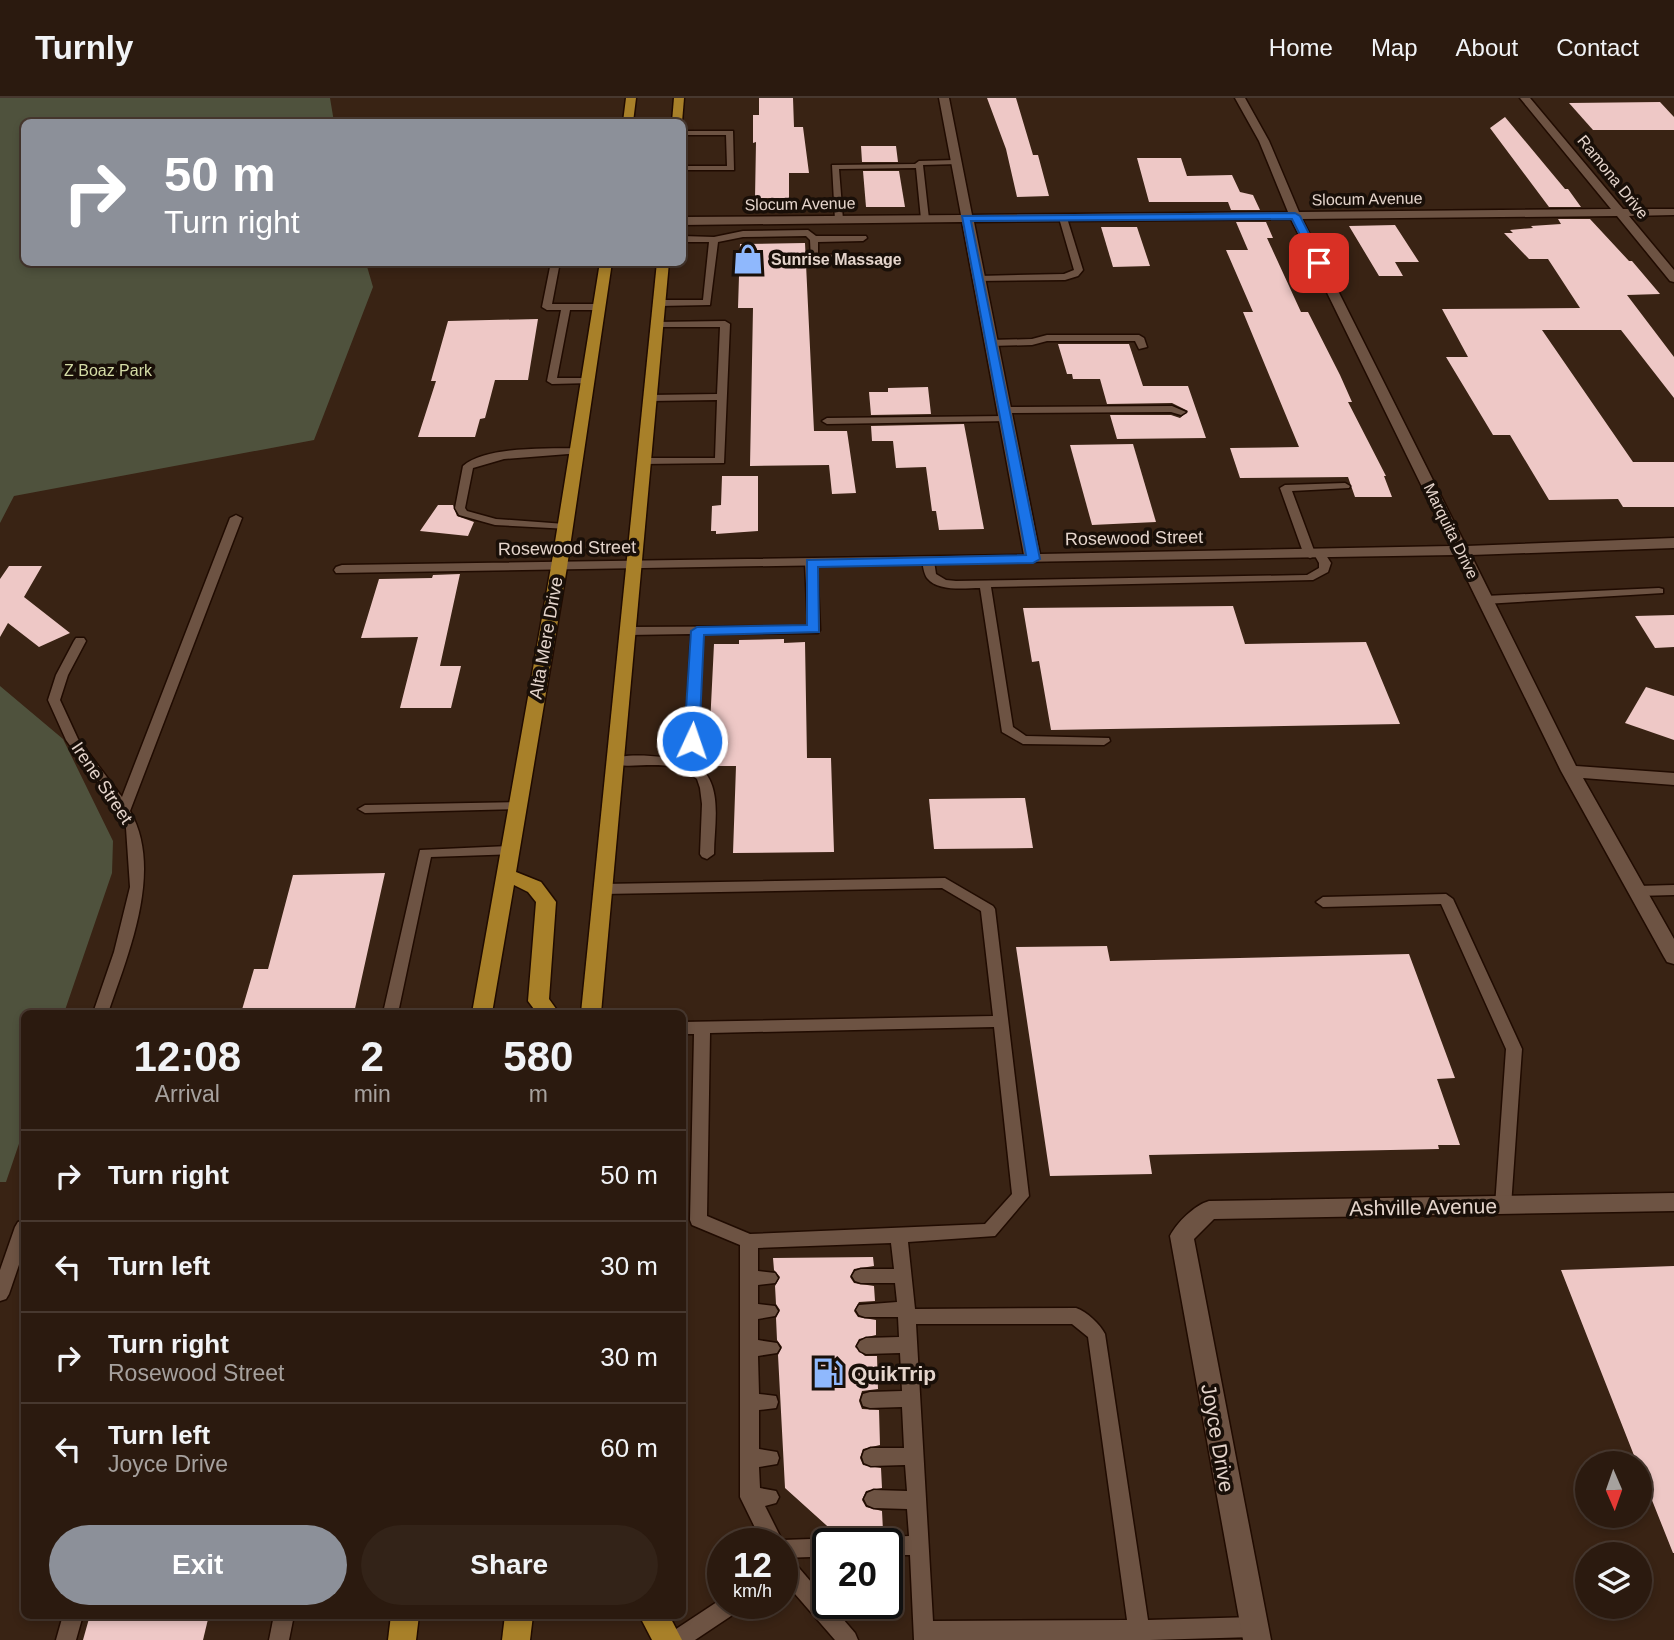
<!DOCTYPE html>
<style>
:root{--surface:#2b1a0f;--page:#332318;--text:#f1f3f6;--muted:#a6a19e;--line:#47382f;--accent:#8c9099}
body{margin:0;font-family:Helvetica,sans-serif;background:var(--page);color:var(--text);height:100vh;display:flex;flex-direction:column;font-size:26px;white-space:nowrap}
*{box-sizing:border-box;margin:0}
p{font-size:23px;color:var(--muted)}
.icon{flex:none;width:38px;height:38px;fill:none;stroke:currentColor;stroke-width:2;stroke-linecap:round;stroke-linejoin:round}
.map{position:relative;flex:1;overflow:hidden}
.sheet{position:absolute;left:21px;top:912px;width:665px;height:609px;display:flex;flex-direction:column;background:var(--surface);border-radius:10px;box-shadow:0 4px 10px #0003,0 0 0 2px var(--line)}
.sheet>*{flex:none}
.hud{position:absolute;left:21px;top:21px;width:665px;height:147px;border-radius:10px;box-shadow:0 4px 10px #0003,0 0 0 2px var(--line);background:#8c9099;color:#fff;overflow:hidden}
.needle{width:46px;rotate:178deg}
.buttons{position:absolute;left:1575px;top:1353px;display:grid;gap:14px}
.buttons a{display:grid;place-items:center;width:77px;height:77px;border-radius:50%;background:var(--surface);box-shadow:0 4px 10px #0003,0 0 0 2px var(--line);font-size:35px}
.speed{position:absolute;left:707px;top:1430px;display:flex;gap:14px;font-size:35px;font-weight:700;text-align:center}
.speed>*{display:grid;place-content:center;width:91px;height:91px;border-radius:50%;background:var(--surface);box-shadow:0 4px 10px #0003,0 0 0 2px var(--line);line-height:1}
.speed small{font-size:18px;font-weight:400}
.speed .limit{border:4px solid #111;border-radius:10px;background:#fff;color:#111}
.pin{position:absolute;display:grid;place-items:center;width:60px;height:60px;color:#fff;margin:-30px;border-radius:14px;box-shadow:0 4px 10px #0006}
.me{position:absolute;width:77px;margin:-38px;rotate:3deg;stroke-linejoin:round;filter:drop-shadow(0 0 5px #0008)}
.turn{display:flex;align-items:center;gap:24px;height:147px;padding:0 28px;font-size:32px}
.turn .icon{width:91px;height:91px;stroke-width:2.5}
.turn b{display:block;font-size:49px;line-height:60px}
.eta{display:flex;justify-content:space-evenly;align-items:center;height:119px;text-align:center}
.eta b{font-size:42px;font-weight:700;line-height:49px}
.button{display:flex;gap:14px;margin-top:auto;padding:14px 28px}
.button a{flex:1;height:80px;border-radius:42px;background:var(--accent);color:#fff;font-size:28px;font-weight:700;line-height:80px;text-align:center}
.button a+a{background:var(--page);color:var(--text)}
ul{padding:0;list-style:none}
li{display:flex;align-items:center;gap:21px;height:91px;padding:0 28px;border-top:2px solid var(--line)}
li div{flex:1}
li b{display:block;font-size:26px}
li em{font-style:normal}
header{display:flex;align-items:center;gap:42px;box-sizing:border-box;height:98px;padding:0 35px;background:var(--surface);border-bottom:2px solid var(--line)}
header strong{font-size:33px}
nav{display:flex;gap:38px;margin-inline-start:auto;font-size:24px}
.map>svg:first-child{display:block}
</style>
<header>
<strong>Turnly</strong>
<nav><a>Home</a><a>Map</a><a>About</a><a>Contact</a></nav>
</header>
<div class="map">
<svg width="1674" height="1542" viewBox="0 0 1674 1542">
<rect width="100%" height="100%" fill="#392314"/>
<g fill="#4f523d">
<polygon points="0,0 330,0 334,24 24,24 24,164 366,165 373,189 314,342 14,398 0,425"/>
<polygon points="0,588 63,641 113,743 112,775 64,915 24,915 24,1031 6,1084 0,1084"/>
</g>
<g fill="#eec8c6">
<polygon points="759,0 793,0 794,29 803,29 809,75 789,75 789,100 755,100 756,44 753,45 753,17 759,17"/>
<polygon points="987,0 1016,0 1033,57 1038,57 1049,98 1017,99 1006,51"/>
<polygon points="1660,4 1674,19 1674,32 1593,32 1569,5"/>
<polygon points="1505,19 1565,91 1568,91 1581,109 1549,109 1490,30"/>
<polygon points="861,48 896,48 898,64 862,64"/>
<polygon points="1137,60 1181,60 1187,78 1232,77 1240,94 1253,97 1260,112 1231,112 1228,104 1149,104"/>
<polygon points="863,73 899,73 905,109 866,109"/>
<polygon points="1558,121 1590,121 1629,163 1632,163 1660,196 1627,197 1674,259 1674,300 1621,232 1542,232 1633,364 1674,364 1674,409 1623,409 1618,401 1549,402 1510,337 1493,337 1446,259 1468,259 1442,211 1580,210 1548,161 1529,161 1504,135 1513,135 1510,132 1533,130 1531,128 1561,126"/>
<polygon points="1236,124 1266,124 1273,140 1267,140 1301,214 1308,214 1340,277 1352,304 1348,304 1386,378 1384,378 1392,399 1355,399 1348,379 1240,380 1230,350 1299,349 1243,214 1253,214 1226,152 1248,152"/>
<polygon points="1395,127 1419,164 1395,164 1403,178 1379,178 1349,128"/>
<polygon points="1101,129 1137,129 1150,168 1113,169"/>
<polygon points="805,145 814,333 847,333 856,395 832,396 829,367 750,368 753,210 738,210 740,146"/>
<polygon points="538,221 528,282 495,282 485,320 480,321 475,339 418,339 436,283 431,283 448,223"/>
<polygon points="1058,246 1129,246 1143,288 1188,288 1206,340 1117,341 1110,317 1171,317 1180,320 1188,313 1172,305 1107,306 1100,281 1073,281 1072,276 1067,276"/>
<polygon points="928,289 931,316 871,317 869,294 888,294 888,290"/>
<polygon points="964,326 984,431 939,432 936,413 932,413 926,369 896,370 893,343 872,343 871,328"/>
<polygon points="1133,346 1156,424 1092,427 1070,347"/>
<polygon points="722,378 758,378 758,433 716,436 716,433 711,433 712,408 721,407"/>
<polygon points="438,407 453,407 457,418 474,424 468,438 420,433"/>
<polygon points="9,468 42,468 24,499 70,535 39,549 8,525 0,539 0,481"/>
<polygon points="460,476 440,568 461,568 451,610 400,610 418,539 361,540 379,481 432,480 433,477"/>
<polygon points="1233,508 1245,546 1366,544 1400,626 1051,632 1039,563 1032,564 1023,510"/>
<polygon points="1674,517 1674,549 1655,550 1635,518"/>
<polygon points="784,541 784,545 805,544 807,660 831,660 834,754 733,755 736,668 708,668 714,546 739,546 739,542"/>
<polygon points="1646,589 1674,598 1674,642 1625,625"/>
<polygon points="1025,700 1033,750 934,751 929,701"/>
<polygon points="385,775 354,915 241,915 254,871 268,871 293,777"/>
<polygon points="1107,848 1110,863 1409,856 1455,980 1437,981 1460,1047 1438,1047 1439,1051 1149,1057 1152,1076 1050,1078 1016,849"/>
<polygon points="873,1159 874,1168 854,1171 850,1179 854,1185 874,1188 875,1203 859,1204 854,1213 858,1219 876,1222 876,1237 859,1241 855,1249 865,1258 877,1258 878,1291 862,1293 859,1303 862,1311 879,1312 880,1347 863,1351 860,1360 863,1367 881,1370 882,1390 866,1393 862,1402 866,1409 882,1413 883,1433 836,1436 785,1390 778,1257 782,1249 777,1242 776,1220 780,1212 776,1206 775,1188 780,1179 774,1172 773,1160"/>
<polygon points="1674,1168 1674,1455 1673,1455 1640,1372 1640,1365 1637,1365 1561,1172"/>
<polygon points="90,1517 209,1517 203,1542 83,1542"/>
</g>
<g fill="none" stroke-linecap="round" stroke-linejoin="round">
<g stroke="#200b01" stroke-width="3">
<g id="service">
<polygon points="682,33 733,33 734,72 682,72 682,68 727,68 726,37 682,37"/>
<polygon points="955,62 959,64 958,66 923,67 929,121 925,124 921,121 916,70 839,71 843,122 839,125 835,122 832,67 915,66 919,63"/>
<polygon points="1063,117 1067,120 1083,172 1078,178 1065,182 975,183 973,181 978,178 1064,176 1074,172 1059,120"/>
<polygon points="808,132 816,138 866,138 867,140 863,143 818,144 818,157 862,156 866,159 862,162 811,162 810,142 806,138 743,139 718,144 710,207 659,208 654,205 659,202 703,202 709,144 682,144 682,138 714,139 743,133"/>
<polygon points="551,164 560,164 552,206 599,206 604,209 599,212 570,212 557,280 588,280 593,283 591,285 552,286 547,283 561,212 547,212 542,209"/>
<polygon points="654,224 725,223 730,226 724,365 643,366 638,363 643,360 715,360 717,302 650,303 645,300 650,297 717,296 720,229 657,229 652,226"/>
<polygon points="1047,237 1139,237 1144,240 1147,249 1139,251 1135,243 1047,243 1032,247 990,248 985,245 990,242 1032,241"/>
<polygon points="1172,308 1186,314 1181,317 1171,314 1004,315 999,312 1004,309"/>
<polygon points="1005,318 1010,321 1009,323 827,326 822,323 827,320"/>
<path d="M577,350L582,353L581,355L504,361L473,370L465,410L467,413L496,421L565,426L571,429L569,431L495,427L459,417L455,410L463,368C486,348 546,351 577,350Z"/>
<path d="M1345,385L1350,388L1349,390L1292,393L1315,455L1324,454L1331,465L1328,474L1313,482L991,489L1013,629L1026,638L1109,640L1110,643L1104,647L1023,646L1002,634L980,490C965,490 938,494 927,480C924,476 923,468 922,463L928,460L934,463L936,476L946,482L956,483L1307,477L1319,470V465L1315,458L1310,460L1304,457L1280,390L1285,387Z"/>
<path d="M236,417L242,420L130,713C164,772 128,856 108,915H93L114,854L130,789L126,730L110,702L66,642L48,602L56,577L74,543L76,540H84L86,543L68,577L60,602L78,641L122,699L230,420Z"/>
<path d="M811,462L817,465L820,532L818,535L703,536L697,667C724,686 714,727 714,756L707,761L702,759L700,756L702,706L700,690L697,681C669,655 625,676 609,663C622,653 667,659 684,662L691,536L628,537L622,533L628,529L808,528L805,465Z"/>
<polygon points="1659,490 1663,491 1663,495 1485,506 1479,502 1485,498"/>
<polygon points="517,704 524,708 522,711 365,715 358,711 365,707"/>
<polygon points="509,748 514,750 516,753 514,756 431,759 398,915 383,915 420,752"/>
<path d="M945,780L993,808L995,811L1029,1098L995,1138L908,1144L915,1211L1076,1210C1087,1214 1100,1226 1105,1236L1148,1522L1254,1519L1261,1522L1264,1529L1261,1536L1254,1539L1150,1542H914L910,1457H887V1446H878L880,1441L887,1439L909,1438L907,1411L874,1410L867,1407L864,1401L867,1395L874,1392L907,1393L905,1367L871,1368L864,1365L862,1359L864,1353L871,1350H904L902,1309L870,1310L863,1308L861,1302L863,1296L870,1294L902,1293L900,1255L866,1256L860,1253L857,1248L860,1243L866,1240L899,1239L898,1219H865L859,1217L856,1212L859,1207L897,1204L895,1185H861L855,1183L852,1178L855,1173L861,1171H894L891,1145L758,1150V1173L775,1175L778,1180L775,1185L758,1187V1206L775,1208L778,1213L775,1218L758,1221V1242L777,1245L780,1250L777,1255L758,1258L759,1296L776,1298L778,1304L776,1310L759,1312V1351L777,1354L779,1360L777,1366L759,1369L760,1390L776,1393L779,1399L776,1405L765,1408L782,1442L811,1441L818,1443L821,1450L818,1457L811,1459L782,1460V1446H763L740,1399V1147L692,1127L690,1122L694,936H682V924L993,918L981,813L942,790L602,796L595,791L602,786ZM994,929L1012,1096L985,1126L750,1136L707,1118L710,935ZM916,1226H1072L1088,1239L1127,1522L933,1523Z"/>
<polygon points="1674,787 1674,797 1637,798 1630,793 1637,788"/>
<polygon points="1446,796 1453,801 1522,951 1511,1108 1509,1113 1503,1115 1497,1113 1495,1108 1506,951 1441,806 1323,809 1316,804 1323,799"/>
<polygon points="24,1122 24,1152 9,1196 6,1201 0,1203 0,1172 15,1129 18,1124"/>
<polygon points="786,1461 793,1463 855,1535 858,1542 835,1542 782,1481 782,1462"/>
<polygon points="723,1500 723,1505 743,1505 740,1512 695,1542 667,1542 670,1535"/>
<polygon points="63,1517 83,1517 76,1542 56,1542"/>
<polygon points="274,1517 294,1517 289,1542 269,1542"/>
</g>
</g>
<g stroke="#200b01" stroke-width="3">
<g id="minor">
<path d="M939,0H949L972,117L1288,114L1259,43L1235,0H1245L1269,43L1299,114L1611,111L1520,0H1530L1623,111H1674V117L1629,118L1674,172V184L1670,183L1617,118L1302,121L1466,448L1674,440V450L1471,457L1576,668L1674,675V687L1583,680L1674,841V866L1667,864L1664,859L1561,673L1455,457L336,475L334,472L336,469L342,467L1024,457L962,124L682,127V119L961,117ZM1291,121L1451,448L1040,456L974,124Z"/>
<path d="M1674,1095V1113L1214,1121L1194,1141L1271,1542H1243L1170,1138C1177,1124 1195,1107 1209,1103Z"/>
</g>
</g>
<g stroke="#200b01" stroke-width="3">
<g id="primary">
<polygon points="626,0 636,0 633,24 623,24"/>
<polygon points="674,0 684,0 682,24 672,24"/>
<polygon points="600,164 612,164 567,469 516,774 541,784 556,804 549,901 559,915 537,915 528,903 536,804 528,794 514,787 492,915 472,915 551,469"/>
<polygon points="657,164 669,164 601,915 581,915"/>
<polygon points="391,1517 419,1517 416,1542 388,1542"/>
<polygon points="505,1517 533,1517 530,1542 502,1542"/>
<polygon points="639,1517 669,1517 682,1542 652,1542"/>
</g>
</g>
<use href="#service" fill="#6d5343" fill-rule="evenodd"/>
<use href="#minor" fill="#6d5343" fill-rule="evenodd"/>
<use href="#primary" fill="#a88029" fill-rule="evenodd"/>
</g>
<polygon fill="#1a73e8" stroke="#114b97" stroke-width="2" points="1295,115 1300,118 1324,165 1323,167 1314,165 1292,121 971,123 1040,461 1033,465 818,469 819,534 704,537 699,643 697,646 687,646 684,643 691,533 697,529 807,527 807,462 1026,457 962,118"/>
<defs>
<g id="shop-bare" transform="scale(2.415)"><path d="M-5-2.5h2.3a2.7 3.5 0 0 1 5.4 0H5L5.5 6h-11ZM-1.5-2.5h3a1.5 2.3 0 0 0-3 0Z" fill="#8fb8fd" stroke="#190f08" stroke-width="2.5" paint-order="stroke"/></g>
<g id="fuel-bare" transform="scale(2.415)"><path d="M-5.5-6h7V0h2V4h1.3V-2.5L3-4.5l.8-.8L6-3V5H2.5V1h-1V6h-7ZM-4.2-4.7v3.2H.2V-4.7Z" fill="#8fb8fd" stroke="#190f08" stroke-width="2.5" paint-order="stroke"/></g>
</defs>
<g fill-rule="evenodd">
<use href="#shop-bare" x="748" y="161"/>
<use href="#fuel-bare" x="828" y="1275"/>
</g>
<g text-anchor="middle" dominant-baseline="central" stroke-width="7" stroke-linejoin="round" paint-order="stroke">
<g font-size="16" fill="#e5d5cc" stroke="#190f08">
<text transform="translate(1613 79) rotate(51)">Ramona Drive</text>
<text transform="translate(1367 101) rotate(-1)">Slocum Avenue</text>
<text transform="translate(800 106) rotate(-1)">Slocum Avenue</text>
<text transform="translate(1451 433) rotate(64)">Marquita Drive</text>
</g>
<g font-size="16" font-weight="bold" fill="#e5d5cc" stroke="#190f08" text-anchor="start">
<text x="771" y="161">Sunrise Massage</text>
</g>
<g font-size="16" fill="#d4dca6" stroke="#190f08">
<text x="108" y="272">Z Boaz Park</text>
</g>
<g font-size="18" fill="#e5d5cc" stroke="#190f08">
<text transform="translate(1134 440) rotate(-1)">Rosewood Street</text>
<text transform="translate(567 450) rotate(-1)">Rosewood Street</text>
<text transform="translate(546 540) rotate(-80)">Alta Mere Drive</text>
<text transform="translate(102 685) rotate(56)">Irene Street</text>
</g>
<g font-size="21" fill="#e5d5cc" stroke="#190f08">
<text transform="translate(1423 1109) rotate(-1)">Ashville Avenue</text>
<text transform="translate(1218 1340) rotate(80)">Joyce Drive</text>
</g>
<g font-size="21" font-weight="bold" fill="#e5d5cc" stroke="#190f08" text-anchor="start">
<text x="851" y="1275">QuikTrip</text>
</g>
</g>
</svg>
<div class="buttons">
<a><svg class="needle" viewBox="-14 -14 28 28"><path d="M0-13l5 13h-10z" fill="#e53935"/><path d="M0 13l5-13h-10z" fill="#a6a19e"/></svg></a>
<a><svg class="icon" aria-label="layers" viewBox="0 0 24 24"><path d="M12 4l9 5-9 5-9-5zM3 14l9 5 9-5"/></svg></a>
</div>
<div class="speed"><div>12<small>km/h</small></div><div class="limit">20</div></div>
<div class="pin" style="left:1319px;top:165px;background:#d93025"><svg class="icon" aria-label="arrive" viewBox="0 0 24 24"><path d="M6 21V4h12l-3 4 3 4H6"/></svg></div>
<svg class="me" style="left:692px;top:643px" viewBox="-20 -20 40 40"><circle r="17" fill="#1a73e8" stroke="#fff" stroke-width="3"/><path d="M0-11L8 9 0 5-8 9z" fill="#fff"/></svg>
<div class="hud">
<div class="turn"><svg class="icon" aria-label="right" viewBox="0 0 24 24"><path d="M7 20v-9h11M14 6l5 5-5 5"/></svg><div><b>50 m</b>Turn right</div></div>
</div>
<section class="sheet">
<div class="eta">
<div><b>12:08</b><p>Arrival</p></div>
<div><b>2</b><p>min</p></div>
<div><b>580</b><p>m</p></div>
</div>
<ul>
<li><svg class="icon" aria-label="right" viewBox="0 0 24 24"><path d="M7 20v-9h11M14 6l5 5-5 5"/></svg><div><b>Turn right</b></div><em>50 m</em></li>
<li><svg class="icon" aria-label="left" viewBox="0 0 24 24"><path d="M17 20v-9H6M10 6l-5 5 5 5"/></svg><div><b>Turn left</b></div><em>30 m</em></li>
<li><svg class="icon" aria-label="right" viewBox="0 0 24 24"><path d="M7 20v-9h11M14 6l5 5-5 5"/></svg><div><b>Turn right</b><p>Rosewood Street</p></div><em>30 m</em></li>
<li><svg class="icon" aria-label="left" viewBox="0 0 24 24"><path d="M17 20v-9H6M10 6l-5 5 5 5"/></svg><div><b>Turn left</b><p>Joyce Drive</p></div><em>60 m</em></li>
</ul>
<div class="button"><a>Exit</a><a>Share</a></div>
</section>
</div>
